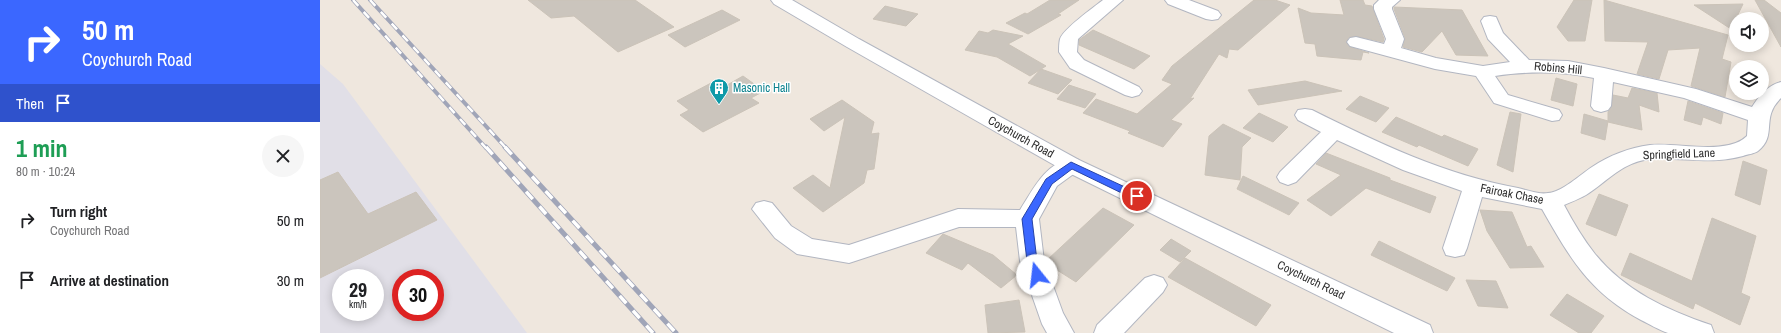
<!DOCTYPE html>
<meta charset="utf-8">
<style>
:root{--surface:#fff;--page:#f6f6f6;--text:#202124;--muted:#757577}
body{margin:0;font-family:"Archivo Narrow",sans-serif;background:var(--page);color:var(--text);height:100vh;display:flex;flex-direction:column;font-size:15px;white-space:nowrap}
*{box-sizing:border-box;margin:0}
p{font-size:13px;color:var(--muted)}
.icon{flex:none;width:22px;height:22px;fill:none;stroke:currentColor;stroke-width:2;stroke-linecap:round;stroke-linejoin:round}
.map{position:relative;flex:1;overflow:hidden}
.drawer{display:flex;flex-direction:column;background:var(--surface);width:320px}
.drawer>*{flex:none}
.banner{background:#3b67ff;color:#fff;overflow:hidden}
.fabs{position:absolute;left:1409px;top:12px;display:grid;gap:8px}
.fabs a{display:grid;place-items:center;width:40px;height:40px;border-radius:50%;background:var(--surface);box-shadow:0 2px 10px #0003;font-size:20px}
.speed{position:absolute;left:12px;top:269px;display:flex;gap:8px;font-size:20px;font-weight:700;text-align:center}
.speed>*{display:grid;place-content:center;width:52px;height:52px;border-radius:50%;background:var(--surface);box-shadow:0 2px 10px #0003;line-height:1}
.speed small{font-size:10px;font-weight:400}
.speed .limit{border:6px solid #d22;background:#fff;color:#111}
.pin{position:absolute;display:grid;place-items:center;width:34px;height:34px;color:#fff;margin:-17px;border:2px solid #fff;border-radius:50%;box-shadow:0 1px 4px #0007}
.me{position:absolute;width:44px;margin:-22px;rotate:344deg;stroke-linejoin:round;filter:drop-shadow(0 0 3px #0008)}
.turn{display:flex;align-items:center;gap:14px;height:84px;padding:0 16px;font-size:18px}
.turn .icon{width:52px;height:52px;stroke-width:2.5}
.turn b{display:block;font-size:28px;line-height:34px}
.then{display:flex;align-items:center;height:38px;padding:0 16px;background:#0003;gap:8px;font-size:15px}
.round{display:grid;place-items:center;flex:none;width:42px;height:42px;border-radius:21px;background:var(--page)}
.summary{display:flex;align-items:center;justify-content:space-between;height:68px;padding:0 16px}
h1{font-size:24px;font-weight:700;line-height:30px;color:#1e9e55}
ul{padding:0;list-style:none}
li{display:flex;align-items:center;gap:12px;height:60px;padding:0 16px}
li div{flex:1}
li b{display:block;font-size:15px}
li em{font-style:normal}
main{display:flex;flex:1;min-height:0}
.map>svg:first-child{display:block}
</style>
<main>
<section class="drawer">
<div class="banner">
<div class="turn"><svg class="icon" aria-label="right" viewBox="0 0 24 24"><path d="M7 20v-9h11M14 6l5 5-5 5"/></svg><div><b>50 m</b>Coychurch Road</div></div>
<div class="then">Then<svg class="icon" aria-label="arrive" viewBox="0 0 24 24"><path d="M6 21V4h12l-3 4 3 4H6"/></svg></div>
</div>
<div class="summary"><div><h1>1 min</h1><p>80 m · 10:24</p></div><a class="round"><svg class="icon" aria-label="close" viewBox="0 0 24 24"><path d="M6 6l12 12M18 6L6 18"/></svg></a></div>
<ul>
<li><svg class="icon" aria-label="right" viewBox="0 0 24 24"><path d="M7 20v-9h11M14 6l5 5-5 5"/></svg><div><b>Turn right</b><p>Coychurch Road</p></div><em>50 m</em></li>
<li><svg class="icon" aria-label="arrive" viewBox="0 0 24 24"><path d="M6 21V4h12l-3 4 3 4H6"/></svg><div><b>Arrive at destination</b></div><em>30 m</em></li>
</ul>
</section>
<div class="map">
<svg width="1461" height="333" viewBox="0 0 1461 333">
<rect width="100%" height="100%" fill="#efe7de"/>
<path fill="#e1dfe7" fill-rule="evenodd" d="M0,64L23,84L207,333H0ZM21,278H55V312H21ZM81,278H115V312H81Z"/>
<g fill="#cbc5bd" stroke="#cbc3b8">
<polygon points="208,0 315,0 354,27 298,52 254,16 231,18"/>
<polygon points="730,0 759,0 738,14 741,15 708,34 686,23 705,13 707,14"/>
<polygon points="934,0 955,0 970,5 918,50 909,49 907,58 899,54 870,99 874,98 851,120 862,124 843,147 808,133 810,131 763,113 776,99 817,114 852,84 842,80 852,66"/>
<polygon points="1020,0 1043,0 1045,5 1052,6 1064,39 1063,42 1036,36 1029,37 1026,42 1030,47 1049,53 1043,52 1041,60 997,56 995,44 985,43 978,8 991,13 1024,15"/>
<polygon points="1254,0 1272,0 1265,41 1248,41 1237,27"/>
<polygon points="1284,0 1408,35 1402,59 1411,62 1405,97 1371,86 1380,48 1348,50 1339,79 1317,74 1328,42 1285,41"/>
<polygon points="1435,0 1444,0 1461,13 1461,47"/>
<polygon points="1423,4 1411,29 1374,5"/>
<polygon points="565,6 598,14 586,26 553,19"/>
<polygon points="1074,7 1142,10 1168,56 1136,55 1122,31 1102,52 1083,47 1085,38 1074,9"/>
<polygon points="402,10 420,20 365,47 348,35"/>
<polygon points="673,30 703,36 688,44 726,66 710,76 677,57 645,50 659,31 668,33"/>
<polygon points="773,30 830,56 814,69 759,45 759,40"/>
<polygon points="721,69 752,80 738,94 708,83"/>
<polygon points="423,76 444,91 431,98 439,103 383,132 360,115 369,110 357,101 393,82 402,88"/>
<polygon points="1236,78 1257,84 1253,106 1231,100"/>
<polygon points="985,81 1022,91 938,105 928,90"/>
<polygon points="749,85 776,94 765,108 737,99"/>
<polygon points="1312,88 1337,93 1339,112 1319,105 1322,130 1288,122 1288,112 1292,106 1293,95 1308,98"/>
<polygon points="1040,96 1069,108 1056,122 1026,109"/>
<polygon points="522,100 554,122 551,134 559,133 554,169 547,170 544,183 503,212 473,188 493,175 510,188 525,117 504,131 490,119"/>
<polygon points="1368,101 1403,113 1401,124 1383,117 1381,125 1364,120"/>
<polygon points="1190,112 1201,114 1193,172 1177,165"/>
<polygon points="939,113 968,127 953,142 923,128"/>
<polygon points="1264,114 1288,121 1285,140 1261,133"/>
<polygon points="1076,117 1122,137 1124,135 1158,149 1148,166 1099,145 1097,147 1062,132"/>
<polygon points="903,124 931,138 922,147 920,180 885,175 889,136"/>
<polygon points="1006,153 1070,178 1070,180 1116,197 1110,213 1046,188 1011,216 987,200 1021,175 996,164"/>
<polygon points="1423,161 1447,170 1440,205 1415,195"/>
<polygon points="18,172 48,214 96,192 117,220 0,278 0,180"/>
<polygon points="923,176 979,203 969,215 917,189"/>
<polygon points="1279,194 1308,205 1296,236 1266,224"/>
<polygon points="783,208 814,225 756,282 726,263 726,261"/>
<polygon points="1160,210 1192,212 1207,247 1211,246 1224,267 1190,268 1167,231"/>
<polygon points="1392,218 1436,236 1421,293 1430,297 1420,325 1375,303 1373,309 1301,275 1310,253 1372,281"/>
<polygon points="623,234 673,255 697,275 681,288 648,263 642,270 606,253"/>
<polygon points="851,239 871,251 860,262 840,250"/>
<polygon points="1059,241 1135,278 1127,291 1051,255"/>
<polygon points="865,258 951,305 936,326 848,277"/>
<polygon points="1146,280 1176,281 1188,308 1158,306"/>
<polygon points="1247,294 1284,316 1271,333 1259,333 1230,315"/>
<polygon points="699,300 705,332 668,333 665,305"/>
</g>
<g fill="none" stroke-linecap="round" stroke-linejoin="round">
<g stroke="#b2b6c1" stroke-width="2">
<g id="street">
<path d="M783,0H803L758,39L757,52L764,60L819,87L822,91L819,95L812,97L805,95L750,68L739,52C739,48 739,43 740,39C743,29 774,7 783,0Z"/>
<polygon points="845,0 869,0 898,11 901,15 898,19 892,20 886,19 848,4"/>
<path d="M1059,0H1080L1072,7V9L1084,39L1081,48L1116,58L1163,66L1190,62L1168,39L1161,21L1164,17L1170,16L1176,17L1183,33L1209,60L1248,61L1284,68L1376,89L1432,107C1439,96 1448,85 1461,82V98C1440,118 1458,135 1438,151C1434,154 1428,154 1423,156C1390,165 1364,157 1332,159C1303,161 1288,181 1266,195C1259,199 1251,202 1244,205C1253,222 1263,239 1275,254C1305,291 1347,310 1391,325L1394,333C1381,333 1361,333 1348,333C1339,330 1329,324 1321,320C1269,292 1250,258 1222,209L1162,197L1147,248L1144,255L1135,257L1126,255L1123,248L1142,191L1083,170L1017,140L976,182L968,185L960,182L957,177L960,172L1001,132L978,120L975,115L978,110L985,109L992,110C1058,143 1125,175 1198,188C1207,190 1219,195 1228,193C1242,192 1260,175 1272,167C1290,155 1309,148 1330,145C1357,142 1407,156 1427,136L1428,120L1364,98L1293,82L1291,106L1288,110L1281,112L1274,110L1271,106L1274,78C1240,71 1209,71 1175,76L1188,95L1239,110L1242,115L1239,120L1232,121L1174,103L1156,76L1115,69L1030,46L1027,42L1030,38L1036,37L1064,44L1066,39L1054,9V5Z"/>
<path d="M751,158L759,160L762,165L759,170L737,186L719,219L724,261L743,313L754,333H727L722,324L700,261L696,227H639L529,263L477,254L455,238L432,209L436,203L444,201L452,203L471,226L492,239L529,245L638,209L700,210C714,188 724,165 751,158Z"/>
<polygon points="834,275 843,278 847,285 843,292 804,333 774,333 777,325 825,278"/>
</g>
</g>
<g stroke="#b2b6c1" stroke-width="2">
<polygon id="secondary" points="451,0 472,0 539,39 759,160 1110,325 1113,333 1074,333 743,170 527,47 454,4"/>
</g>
<use href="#street" fill="#fff" fill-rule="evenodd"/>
<use href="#secondary" fill="#fff" fill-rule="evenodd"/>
<g stroke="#a0a5b8" stroke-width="4">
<g id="rail-far1">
<polyline points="33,0 166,148"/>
<polyline points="50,0 186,148"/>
</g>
</g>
<g stroke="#a0a5b8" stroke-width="5">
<g id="rail">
<polyline points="166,147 333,333"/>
<polyline points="185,147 356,333"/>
</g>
</g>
<use href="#rail-far1" stroke="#fff" stroke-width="2.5" stroke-dasharray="8" stroke-linecap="butt"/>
<use href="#rail" stroke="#fff" stroke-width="3.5" stroke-dasharray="10" stroke-linecap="butt"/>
</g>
<polygon fill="#3b67ff" stroke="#2643a6" points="751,162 820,194 822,196 820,199 814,199 752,169 732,184 712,219 717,261 722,275 720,278 713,278 707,261 702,219 726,179"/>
<defs>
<g id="building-pin" transform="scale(1)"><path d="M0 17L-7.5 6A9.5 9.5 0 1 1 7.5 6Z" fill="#0f9aa8" stroke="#fff"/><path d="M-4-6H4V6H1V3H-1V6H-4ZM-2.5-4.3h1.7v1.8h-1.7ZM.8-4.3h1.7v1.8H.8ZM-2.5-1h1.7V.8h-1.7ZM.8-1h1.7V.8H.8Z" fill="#fff"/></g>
</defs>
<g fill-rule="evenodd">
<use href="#building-pin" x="399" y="88"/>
</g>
<g text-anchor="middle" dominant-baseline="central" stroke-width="3" stroke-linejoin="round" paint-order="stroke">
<g font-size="12" fill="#2d2d2d" stroke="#fff">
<text transform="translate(1238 68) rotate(5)">Robins Hill</text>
<text transform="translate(701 137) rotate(29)">Coychurch Road</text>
<text transform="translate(1359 154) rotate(-2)">Springfield Lane</text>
<text transform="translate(1192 194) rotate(11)">Fairoak Chase</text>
<text transform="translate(991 280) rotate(26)">Coychurch Road</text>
</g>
<g font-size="12" fill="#0d838f" stroke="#fff" text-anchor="start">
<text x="413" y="88">Masonic Hall</text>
</g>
</g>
</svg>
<div class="fabs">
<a><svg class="icon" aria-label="sound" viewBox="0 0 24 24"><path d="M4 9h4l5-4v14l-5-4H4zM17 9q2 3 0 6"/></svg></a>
<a><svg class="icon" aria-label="layers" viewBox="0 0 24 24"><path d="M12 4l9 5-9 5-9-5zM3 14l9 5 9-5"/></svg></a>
</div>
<div class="speed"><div>29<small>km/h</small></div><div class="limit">30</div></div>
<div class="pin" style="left:817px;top:196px;background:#d93025"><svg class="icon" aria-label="arrive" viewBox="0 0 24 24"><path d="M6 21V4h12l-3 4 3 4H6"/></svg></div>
<svg class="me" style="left:717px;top:275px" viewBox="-20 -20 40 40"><circle r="19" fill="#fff"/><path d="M0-13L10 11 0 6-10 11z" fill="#3b67ff"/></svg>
</div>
</main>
